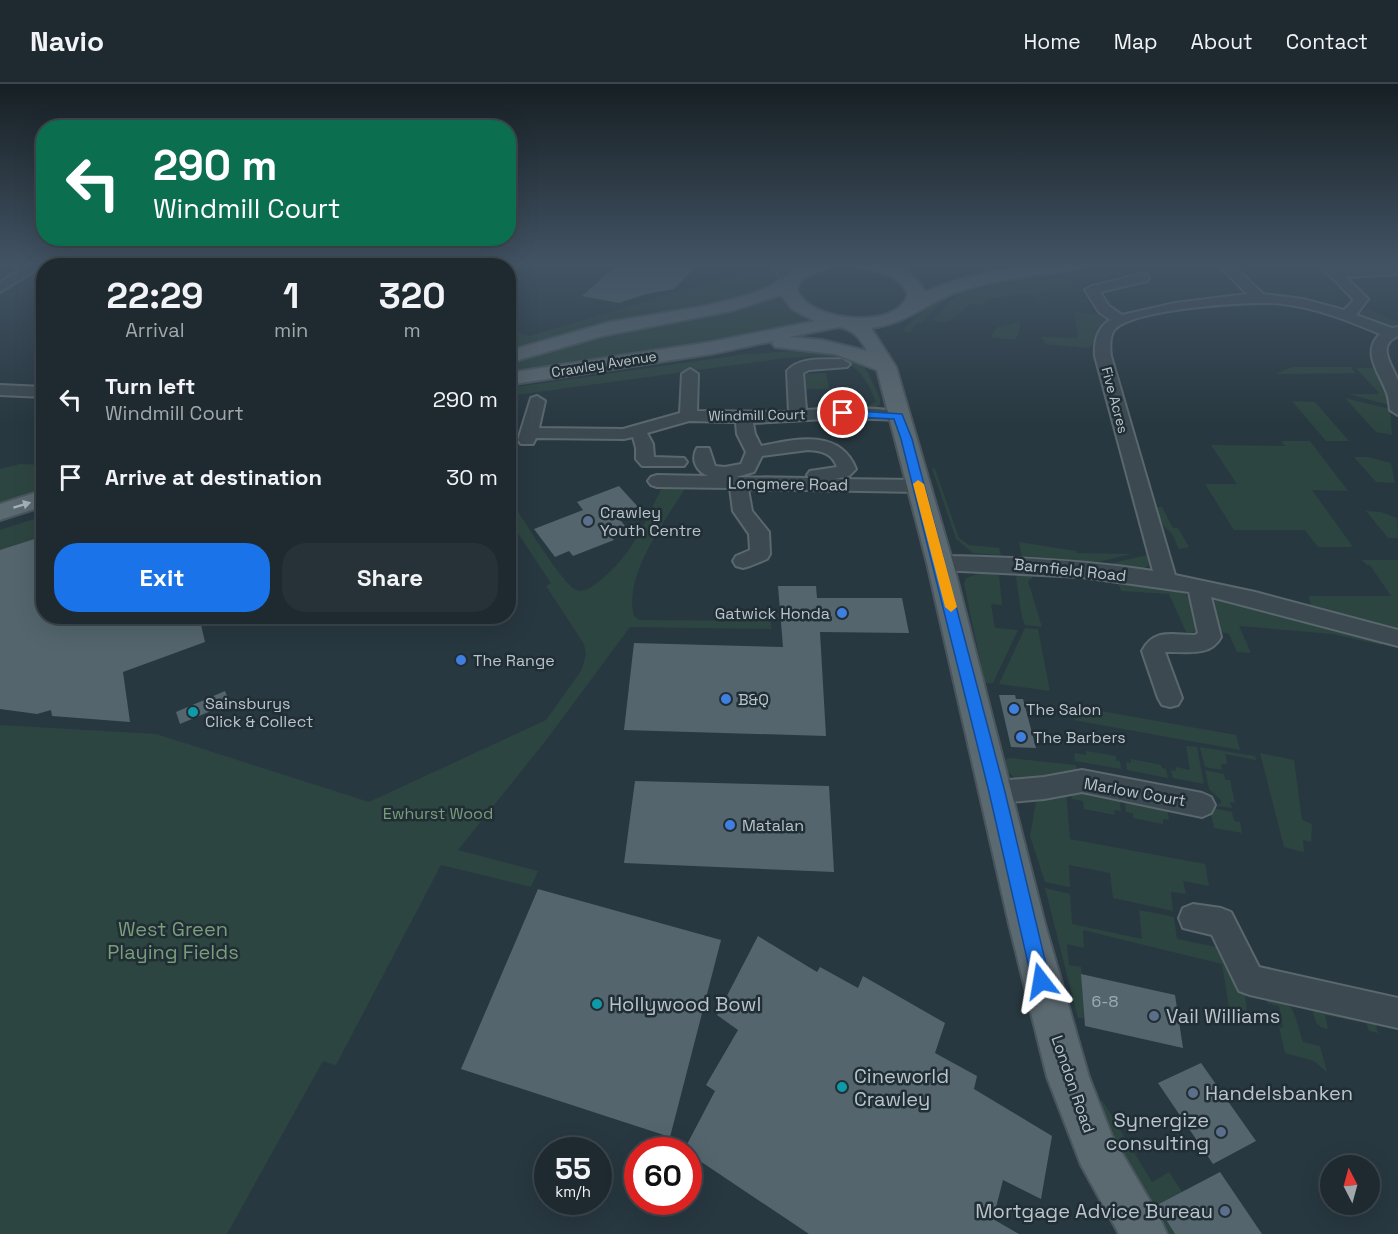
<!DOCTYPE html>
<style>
:root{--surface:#1e2a30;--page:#263238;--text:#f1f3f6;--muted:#a1a7ab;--line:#3c464c;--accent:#1a73e8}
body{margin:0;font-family:"Space Grotesk",sans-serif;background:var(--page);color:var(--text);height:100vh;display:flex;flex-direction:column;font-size:22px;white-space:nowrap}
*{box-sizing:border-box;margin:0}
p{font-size:20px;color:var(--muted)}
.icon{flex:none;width:33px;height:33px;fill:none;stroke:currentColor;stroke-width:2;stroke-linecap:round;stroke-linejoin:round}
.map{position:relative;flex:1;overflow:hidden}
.sheet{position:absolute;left:36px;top:174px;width:480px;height:366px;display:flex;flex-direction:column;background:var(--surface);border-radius:24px;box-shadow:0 6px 24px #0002,0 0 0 2px var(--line)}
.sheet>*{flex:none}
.guide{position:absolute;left:36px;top:36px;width:480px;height:126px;border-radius:24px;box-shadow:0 6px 24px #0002,0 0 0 2px var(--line);background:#0b6e4f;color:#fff;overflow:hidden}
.needle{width:39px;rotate:354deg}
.fabs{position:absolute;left:1320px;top:1071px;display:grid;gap:12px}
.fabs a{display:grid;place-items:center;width:60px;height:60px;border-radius:50%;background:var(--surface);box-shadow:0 6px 24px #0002,0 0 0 2px var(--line);font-size:30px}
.speed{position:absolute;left:534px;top:1053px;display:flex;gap:12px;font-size:30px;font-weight:700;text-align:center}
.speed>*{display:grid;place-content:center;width:78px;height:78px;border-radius:50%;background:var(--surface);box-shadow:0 6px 24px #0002,0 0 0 2px var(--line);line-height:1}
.speed small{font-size:15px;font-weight:400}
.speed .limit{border:9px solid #d22;background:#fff;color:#111}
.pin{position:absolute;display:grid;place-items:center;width:51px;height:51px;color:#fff;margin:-26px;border:3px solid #fff;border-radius:50%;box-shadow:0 2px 6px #0007}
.me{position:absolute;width:66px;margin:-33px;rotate:346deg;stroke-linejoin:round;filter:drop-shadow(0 0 4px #0008)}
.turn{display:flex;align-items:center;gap:21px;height:126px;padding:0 18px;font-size:27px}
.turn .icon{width:78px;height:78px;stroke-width:2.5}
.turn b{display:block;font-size:42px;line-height:51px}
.eta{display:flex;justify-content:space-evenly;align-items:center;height:102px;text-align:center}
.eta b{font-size:36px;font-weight:700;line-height:42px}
.action{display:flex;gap:12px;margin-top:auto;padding:12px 18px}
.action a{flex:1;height:69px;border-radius:24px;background:var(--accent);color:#fff;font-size:24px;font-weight:700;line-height:69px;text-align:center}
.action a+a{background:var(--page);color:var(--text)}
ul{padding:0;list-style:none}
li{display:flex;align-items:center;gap:18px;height:78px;padding:0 18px}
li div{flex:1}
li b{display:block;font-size:22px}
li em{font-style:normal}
header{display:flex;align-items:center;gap:36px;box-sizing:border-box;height:84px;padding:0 30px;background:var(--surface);border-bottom:2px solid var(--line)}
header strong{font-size:28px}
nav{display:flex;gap:33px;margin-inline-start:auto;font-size:21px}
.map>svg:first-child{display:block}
</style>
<header>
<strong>Navio</strong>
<nav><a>Home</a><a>Map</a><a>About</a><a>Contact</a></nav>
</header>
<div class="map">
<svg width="1398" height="1150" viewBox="0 0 1398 1150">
<rect width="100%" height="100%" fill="#283840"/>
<g fill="#2d4540">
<path d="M754,179H774L780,191C772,203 759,208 745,213L599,243L509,269V246L529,252L759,184Z"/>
<path d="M882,179H1020C975,187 926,202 882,179Z"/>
<path d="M1102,179H1170L1038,209L1045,216L1027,209L989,215L984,221L970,220C958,231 950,243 933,236L950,217L968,204Z"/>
<polygon points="779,209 789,220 817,237 712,260 509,289 509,276 568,258"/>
<polygon points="940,211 945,216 921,239 916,240 910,248 902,247"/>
<polygon points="1367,225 1398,238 1398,240 1389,244 1359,232 1359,229"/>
<path d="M1074,228L1105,231L1110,237C1100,245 1097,259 1088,264L1045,260L1042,253L1078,254Z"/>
<polygon points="1020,238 1019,248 1015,256 990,253 998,243"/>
<path d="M812,266C843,271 860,267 873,299C876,306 881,313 880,321L875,324L859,325L876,318C857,268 833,271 786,274L509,312V304L746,270Z"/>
<polygon points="1292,283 1351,283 1355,289 1276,290"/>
<polygon points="1356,284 1373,284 1381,296 1389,321 1349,310 1380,310"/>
<polygon points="826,289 829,305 800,305 800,290"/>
<polygon points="1345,314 1390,325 1392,351 1376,348"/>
<polygon points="1292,317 1315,318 1349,357 1326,357"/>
<polygon points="1281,357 1310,357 1348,407 1312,406 1353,463 1318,463 1305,446 1234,446 1205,400 1237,400 1211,361 1285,362"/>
<polygon points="1354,373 1367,373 1391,379 1395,399 1376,398"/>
<polygon points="20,380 43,381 43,410 0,423 0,385"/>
<polygon points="932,384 935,385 959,454 969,461 999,464 1001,471 973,469 956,455"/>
<path d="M663,401L686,403C666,436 623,491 634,532L639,536L771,537V545L630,543L547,655L458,766L538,787L531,803L441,781L336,981L323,977L227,1150H0V641L156,650L369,718L546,636L581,587L586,571L584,560L546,502L551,499L509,436V413C520,430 561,499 576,506C583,509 592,503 597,499C632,472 644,440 663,401Z"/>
<path d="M1152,423H1162L1173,444H1178L1189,463L1179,465C1176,460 1174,450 1169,447C1160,438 1155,436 1152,423Z"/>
<polygon points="1366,427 1381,428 1397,434 1398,454 1388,454"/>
<polygon points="43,432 43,453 0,467 0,446"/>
<polygon points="1019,458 1076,467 1077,469 1131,470 1098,478 1022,473"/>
<polygon points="1147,471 1149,481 1143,485 1104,481"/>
<polygon points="1362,476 1398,476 1398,547 1311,521 1309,512 1391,512 1370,481 1367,481"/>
<polygon points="981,489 999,491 1002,521 991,520 995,544 1018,546 993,599 985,599 964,500 966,494"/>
<polygon points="1021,489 1032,490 1032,494 1028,497 1042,543 1025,541 1022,534 1016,493"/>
<path d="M1118,498L1184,509C1193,515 1199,537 1195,548L1187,550L1169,510L1121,507Z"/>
<polygon points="1208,515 1274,527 1381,556 1382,561 1333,550 1239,542 1251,569 1237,568 1229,550 1218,547"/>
<polygon points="1025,544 1038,545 1050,607 999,600"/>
<polygon points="1095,626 1236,651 1240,666 1073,636"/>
<polygon points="1186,662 1197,663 1204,700 1173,694 1171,686 1176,687 1176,683 1190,686"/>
<polygon points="1200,663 1255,672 1256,676 1225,670 1227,680 1221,680 1222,686 1205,683"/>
<polygon points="1086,667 1116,672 1116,677 1120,677 1121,685 1075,677 1074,669 1086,671"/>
<polygon points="1260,669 1294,676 1302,736 1312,740 1311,758 1303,756 1304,768 1284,763"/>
<polygon points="1010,674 1075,681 1077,685 1043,698 1020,698 1007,687 1004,676"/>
<polygon points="1131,675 1161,681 1162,684 1166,685 1168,694 1127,686 1126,678 1131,679"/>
<polygon points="1205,686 1224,690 1225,696 1230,696 1235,719 1230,718 1232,724 1217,722 1222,717 1209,705"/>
<polygon points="1075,706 1119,714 1121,727 1114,726 1115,731 1084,725 1083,717 1072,715 1071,707"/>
<polygon points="1066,708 1070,755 1205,780 1209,802 1183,797 1186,810 1171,808 1173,827 1113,814 1110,789 1069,781 1070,803 1045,798 1030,752 1036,718"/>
<polygon points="1125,715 1167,723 1169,736 1163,735 1163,740 1133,734 1133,729 1126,728"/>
<polygon points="1212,724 1232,728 1234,737 1240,738 1242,749 1214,744 1210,725"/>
<polygon points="1045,804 1070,810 1072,840 1142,855 1139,826 1174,833 1177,855 1231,866 1243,892 1247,927 1229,923 1222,880 1083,846 1084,864 1067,860 1069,881 1081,883 1084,934 1078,934"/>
<path d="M1264,907C1298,922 1292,925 1303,958L1320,962L1327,988L1314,977L1285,969L1279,943L1283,944L1279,922L1267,919Z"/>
<path d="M1320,922L1374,935L1378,949L1369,947L1366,939L1325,931L1328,945C1317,944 1315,937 1313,928Z"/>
<polygon points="1102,1016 1152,1098 1169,1088 1182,1108 1157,1121 1175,1150 1165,1150 1097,1024"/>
</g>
<g fill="#54656d">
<polygon points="619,179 699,179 674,205 646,210 619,219 582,212"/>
<polygon points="619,402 638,423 616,431 626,443 609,450 614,456 573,472 569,467 555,473 534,445 583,426 577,418"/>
<polygon points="44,452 44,532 199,532 205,558 123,588 130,638 52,632 51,626 37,630 0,625 0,466"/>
<polygon points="778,502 816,502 817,514 902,514 909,549 820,548 826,652 624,646 634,559 783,563"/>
<polygon points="225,607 230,619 180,640 176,628"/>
<polygon points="999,611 1015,611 1016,615 1023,615 1036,664 1011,663"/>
<polygon points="635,697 829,702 834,788 624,779"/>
<polygon points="538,805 721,856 670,1053 461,985"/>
<polygon points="758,852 817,888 820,883 858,904 863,892 945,939 935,969 977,992 974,1005 1052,1052 1041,1115 1003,1096 993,1135 1019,1150 809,1150 688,1069 688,1066 684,1066 715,1007 706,1001 738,946 717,931"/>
<polygon points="1081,890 1175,911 1183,964 1085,942"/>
<polygon points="1201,979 1256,1057 1213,1080 1158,999"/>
<polygon points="1220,1088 1262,1150 1175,1150 1157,1121"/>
</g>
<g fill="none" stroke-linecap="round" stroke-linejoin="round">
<g stroke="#5a676d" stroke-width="4">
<g id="minor">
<polygon points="31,179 47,179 0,208 0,198"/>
<polygon points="222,179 235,179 234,182 221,182"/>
<polygon points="441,179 454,179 453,182 440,182"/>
<polygon points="772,179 785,179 797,198 795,201 785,201"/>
<path d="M1217,179H1231L1263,210L1303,215L1344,226L1354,216L1318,179H1332L1339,186L1398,182V190L1346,193L1368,215L1356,231L1392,244L1398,243V252C1375,262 1393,281 1398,297C1398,307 1398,321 1398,331L1390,326C1389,320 1389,313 1386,307C1379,288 1361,268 1380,250C1349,237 1317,224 1283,220C1253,216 1135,225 1115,245C1109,252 1110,264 1111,272L1175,491L1255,508L1398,546V562L1211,513L1221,553C1210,574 1184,567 1165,568L1182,614L1178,621L1170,623L1162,621L1158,614L1142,567C1154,544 1172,551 1195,551L1198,549L1189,508L1082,493L940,486L933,484L930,479L933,474L940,472C1011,473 1083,476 1153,487L1095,272C1094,258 1097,244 1110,236L1099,228L1085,206L1092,202L1142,190L1147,191L1149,194L1147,197L1100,208L1109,222L1122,231L1175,219L1247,210Z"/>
<polygon points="43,237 44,245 38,244 36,241 38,238"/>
<path d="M842,275L850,280L847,283L809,286L803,289L806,326C823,325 897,321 906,332L904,336L843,334L753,339L755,350L761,362C795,355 840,344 856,385L849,392L835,395L919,396L926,398L928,402L926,406L919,408L748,405L752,427L769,448L770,470L767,475L750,482L743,484L736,482L733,477L736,472L750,466L749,450L733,427L730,404L657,403L651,401L648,397L651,393L657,391L708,392C697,388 690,376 697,364H709L715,382L725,383L741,380L746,368L737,350L736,338L689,337L647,349L653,360L654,373L684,374L687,378L684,382H642L636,375V364L633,353L624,355L536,354L533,360H521L518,356L531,314L537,312L545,317L539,344L623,345L680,329L682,290L690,285L698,290L697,327L789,328L787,287C800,272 824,276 842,275ZM808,366C822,367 832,369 837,383L810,387L807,391L809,394L736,393L754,388L762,372Z"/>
<polygon points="0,301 44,303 44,313 0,311"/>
<polygon points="1082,686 1202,709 1211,713 1215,721 1211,729 1202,733 1082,708 1044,715 997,719 988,716 984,708 988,700 997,697 1044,693"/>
<polygon points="1193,820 1221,824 1231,828 1259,883 1398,914 1398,944 1250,911 1239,907 1212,851 1183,844 1179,834 1183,824"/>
</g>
</g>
<g stroke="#49555c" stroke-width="4">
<g id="major">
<path d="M808,179H836C825,191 801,186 797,206C809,238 899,247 908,210C899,190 877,187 857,183L855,179C884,179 910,179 925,208C977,186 1035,179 1091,179L1083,184C1042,191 999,194 960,207C927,218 907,240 871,244L896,283L953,479L1045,840L1089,993L1112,1052L1160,1134L1167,1150H1119L1081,1081L1047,993L1009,840L927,479L877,286L835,270L775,263L772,259L774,257L711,270L508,301V289L711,258L815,237L793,226L781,211L731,227L602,252L508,279V267L610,238L705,222L749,211L769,203L796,185ZM839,243C854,246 860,254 867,267L822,256L789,253Z"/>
<polygon points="44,406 44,422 0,436 0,420"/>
</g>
</g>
<use href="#minor" fill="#3c4950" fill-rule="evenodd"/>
<use href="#major" fill="#5b6970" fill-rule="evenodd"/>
</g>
<defs><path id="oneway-solid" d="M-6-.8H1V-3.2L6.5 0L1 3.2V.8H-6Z" transform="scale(1.5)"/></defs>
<use fill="#a6b2b8" href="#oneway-solid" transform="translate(22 421) rotate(-17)"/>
<linearGradient id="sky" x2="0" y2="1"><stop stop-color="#161f23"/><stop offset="0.53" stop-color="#425364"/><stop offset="1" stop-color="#425364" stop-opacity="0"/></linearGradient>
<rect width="1398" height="340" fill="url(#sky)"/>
<polygon fill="#1a73e8" stroke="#114b97" stroke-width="1.5" points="843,326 902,330 912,355 1005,708 1050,897 1048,903 1041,906 1035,903 1032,897 989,708 901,355 894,335 840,332 838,329"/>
<polygon fill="#f59e0b" points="918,396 924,400 957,523 951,528 945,523 913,400"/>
<g fill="#5c6f8a" stroke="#212e35" stroke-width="2">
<circle cx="588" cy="437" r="6"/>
<circle cx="1154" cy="932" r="6"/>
<circle cx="1193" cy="1009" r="6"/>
<circle cx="1221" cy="1048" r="6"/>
<circle cx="1225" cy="1127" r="6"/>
</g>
<g fill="#3f7fe0" stroke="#212e35" stroke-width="2">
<circle cx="842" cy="529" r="6"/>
<circle cx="461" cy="576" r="6"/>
<circle cx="726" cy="615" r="6"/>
<circle cx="1014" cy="625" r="6"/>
<circle cx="1021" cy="653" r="6"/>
<circle cx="730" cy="741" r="6"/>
</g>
<g fill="#0f9aa8" stroke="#212e35" stroke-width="2">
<circle cx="193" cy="628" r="6"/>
<circle cx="597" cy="920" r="6"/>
<circle cx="842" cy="1003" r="6"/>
</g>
<g text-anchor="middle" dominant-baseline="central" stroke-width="5" stroke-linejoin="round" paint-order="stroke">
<g font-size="14" fill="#b9c4ca" stroke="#212e35">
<text transform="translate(604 280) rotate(-9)">Crawley Avenue</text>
<text transform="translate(1115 316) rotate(75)">Five Acres</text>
<text transform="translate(757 331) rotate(-1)">Windmill Court</text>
</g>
<g font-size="16" fill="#b9c4ca" stroke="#212e35">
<text transform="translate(788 400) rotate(1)">Longmere Road</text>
<text transform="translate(1070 486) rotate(6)">Barnfield Road</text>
<text transform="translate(1135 708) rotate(10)">Marlow Court</text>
<text transform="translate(1073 1000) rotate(71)">London Road</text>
</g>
<g font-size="16" fill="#b9c4ca" stroke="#212e35" text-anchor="start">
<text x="600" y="428">Crawley<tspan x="600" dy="18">Youth Centre</tspan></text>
<text x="830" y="529" text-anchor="end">Gatwick Honda</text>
<text x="473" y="576">The Range</text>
<text x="738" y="615">B&amp;Q</text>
<text x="205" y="619">Sainsburys<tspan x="205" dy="18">Click &amp; Collect</tspan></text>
<text x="1026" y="625">The Salon</text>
<text x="1033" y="653">The Barbers</text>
<text x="742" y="741">Matalan</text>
</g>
<g font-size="16" fill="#7a9e79" stroke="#212e35">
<text x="438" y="729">Ewhurst Wood</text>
</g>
<g font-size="16" fill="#a0acb3">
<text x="1105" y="917">6-8</text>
</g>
<g font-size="20" fill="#7a9e79" stroke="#212e35">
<text x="173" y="845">West Green<tspan x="173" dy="23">Playing Fields</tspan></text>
</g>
<g font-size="20" fill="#b9c4ca" stroke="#212e35" text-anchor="start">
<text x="609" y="920">Hollywood Bowl</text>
<text x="1166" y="932">Vail Williams</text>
<text x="854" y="992">Cineworld<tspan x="854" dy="23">Crawley</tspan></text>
<text x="1205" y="1009">Handelsbanken</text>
<text x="1209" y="1036" text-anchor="end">Synergize<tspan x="1209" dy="23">consulting</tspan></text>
<text x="1213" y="1127" text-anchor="end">Mortgage Advice Bureau</text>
</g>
</g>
</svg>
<div class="fabs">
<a><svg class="needle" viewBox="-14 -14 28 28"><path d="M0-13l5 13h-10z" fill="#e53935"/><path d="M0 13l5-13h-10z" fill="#a1a7ab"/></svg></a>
</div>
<div class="speed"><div>55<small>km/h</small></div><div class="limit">60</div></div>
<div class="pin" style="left:843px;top:329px;background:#d93025"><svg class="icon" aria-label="arrive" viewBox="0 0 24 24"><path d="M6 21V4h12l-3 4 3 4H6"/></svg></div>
<svg class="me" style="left:1041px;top:897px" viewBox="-20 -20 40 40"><path d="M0-17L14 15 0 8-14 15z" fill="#1a73e8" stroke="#fff" stroke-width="4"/></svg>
<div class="guide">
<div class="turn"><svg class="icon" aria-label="left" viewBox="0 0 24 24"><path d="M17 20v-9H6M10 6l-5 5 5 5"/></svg><div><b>290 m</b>Windmill Court</div></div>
</div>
<section class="sheet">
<div class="eta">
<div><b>22:29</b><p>Arrival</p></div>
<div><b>1</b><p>min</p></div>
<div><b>320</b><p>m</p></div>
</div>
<ul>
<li><svg class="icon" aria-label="left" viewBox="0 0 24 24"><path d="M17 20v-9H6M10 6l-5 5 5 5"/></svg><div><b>Turn left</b><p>Windmill Court</p></div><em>290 m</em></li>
<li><svg class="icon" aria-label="arrive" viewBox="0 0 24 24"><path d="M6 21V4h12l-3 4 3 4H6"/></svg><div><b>Arrive at destination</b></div><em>30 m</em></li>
</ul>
<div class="action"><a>Exit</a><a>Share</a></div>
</section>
</div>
